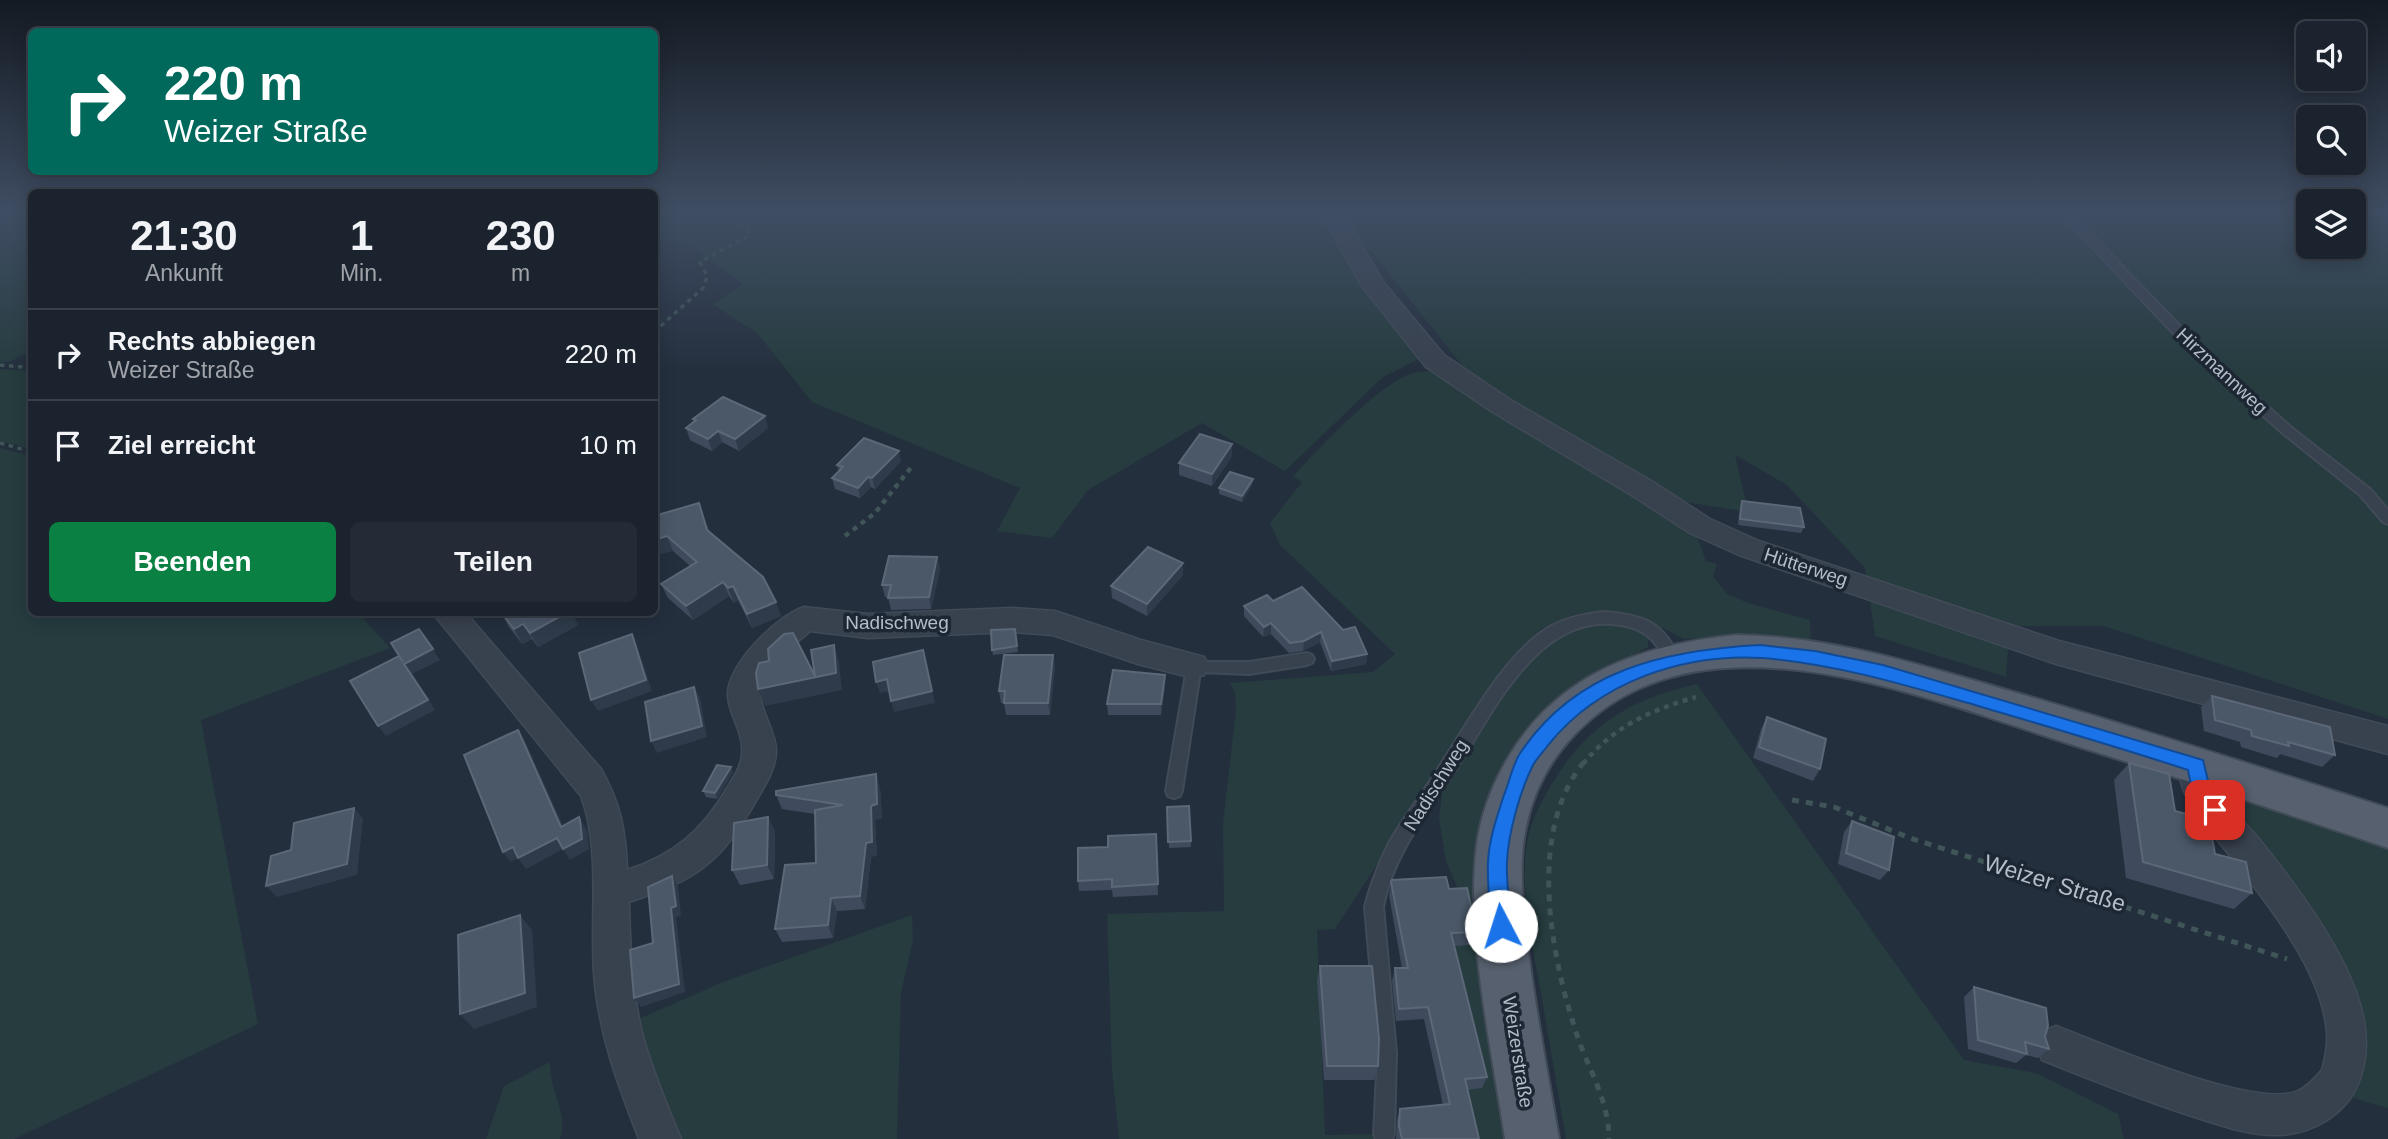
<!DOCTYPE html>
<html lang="de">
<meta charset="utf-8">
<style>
:root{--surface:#1b232e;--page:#242b36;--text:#f1f3f6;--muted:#a0a4aa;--line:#39404a;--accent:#0b8043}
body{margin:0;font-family:Helvetica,sans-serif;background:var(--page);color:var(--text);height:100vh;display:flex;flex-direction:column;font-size:26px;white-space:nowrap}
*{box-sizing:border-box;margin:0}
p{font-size:23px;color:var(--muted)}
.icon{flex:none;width:38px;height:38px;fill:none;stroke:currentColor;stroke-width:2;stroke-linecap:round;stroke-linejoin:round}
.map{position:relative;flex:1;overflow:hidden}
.panel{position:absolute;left:28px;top:189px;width:630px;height:427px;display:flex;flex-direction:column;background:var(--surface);border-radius:10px;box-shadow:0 4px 18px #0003,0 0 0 2px var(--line)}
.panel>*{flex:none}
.hud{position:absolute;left:28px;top:28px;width:630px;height:147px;border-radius:10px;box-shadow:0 4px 18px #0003,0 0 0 2px var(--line);background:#00695c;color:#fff;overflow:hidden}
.buttons{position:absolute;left:2296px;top:21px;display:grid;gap:14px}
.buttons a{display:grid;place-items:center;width:70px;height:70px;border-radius:10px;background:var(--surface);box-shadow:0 4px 18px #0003,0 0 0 2px var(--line);font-size:35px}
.pin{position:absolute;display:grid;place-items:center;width:60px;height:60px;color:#fff;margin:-30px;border-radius:14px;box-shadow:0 4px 10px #0006}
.me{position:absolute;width:77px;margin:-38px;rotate:355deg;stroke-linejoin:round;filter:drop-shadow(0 0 5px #0008)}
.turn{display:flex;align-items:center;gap:24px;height:147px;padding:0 21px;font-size:32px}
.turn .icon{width:91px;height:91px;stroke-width:2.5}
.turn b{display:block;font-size:49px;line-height:60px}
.eta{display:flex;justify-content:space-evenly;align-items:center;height:119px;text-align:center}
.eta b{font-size:42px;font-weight:700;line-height:49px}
.primary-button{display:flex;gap:14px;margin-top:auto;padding:14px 21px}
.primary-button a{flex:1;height:80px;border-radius:10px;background:var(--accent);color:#fff;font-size:28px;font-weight:700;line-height:80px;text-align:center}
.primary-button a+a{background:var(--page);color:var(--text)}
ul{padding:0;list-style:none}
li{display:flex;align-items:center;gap:21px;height:91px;padding:0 21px;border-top:2px solid var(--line)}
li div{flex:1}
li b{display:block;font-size:26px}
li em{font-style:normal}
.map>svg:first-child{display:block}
</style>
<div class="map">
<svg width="2388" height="1139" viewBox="0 0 2388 1139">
<rect width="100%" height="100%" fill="#242f3e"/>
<g fill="#263c3f">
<path d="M0,213H31V353C19,353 16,364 0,362Z"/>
<polygon points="654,213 727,213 748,235 744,239 751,235 733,213 1327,213 1352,268 1425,356 1383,377 1285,471 1202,423 1088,490 1052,538 997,531 1020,488 812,402 757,333 712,304 743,285 687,242 655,240"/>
<path d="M1336,213H2308V247H2354V213H2388V719L2104,626H2010L2006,677L1875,636L1865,568L1787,485L1735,455L1748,512L1685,502L1706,561L1717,564L1713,576L1727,594L1748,603L1810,620L1811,644L1725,637L1684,639L1643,618L1626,613L1589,612L1569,616L1541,629L1509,660L1514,661L1472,718L1335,929L1317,930L1325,1135L1377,1134L1378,1139H1119L1112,1070L1107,914L1224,911L1223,823L1236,710L1235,693L1230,683L1373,672L1395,654L1280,545L1270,523L1302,482L1293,476C1318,450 1383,378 1417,372C1437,369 1456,377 1475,382L1377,258Z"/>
<polygon points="0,369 31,371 31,449 0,441"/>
<polygon points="0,448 31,456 32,612 358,613 390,648 201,720 258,1024 14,1139 0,1139"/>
<path d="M1583,624C1605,624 1632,622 1648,639V647L1603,672L1551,707L1521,739L1515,1139H1472L1460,1090L1482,1088L1447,946L1472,944L1463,901L1446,861L1439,818L1442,793L1446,782L1483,723L1524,667L1550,642Z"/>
<path d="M1697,684L1964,1060L2036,1073L2118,1114L2124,1139H1566C1557,1087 1548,1034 1539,982C1531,939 1521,894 1526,850C1529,824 1539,805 1553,782C1588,725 1632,698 1697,684Z"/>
<polygon points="2219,789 2388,843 2388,1108 2346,1096 2362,1055 2217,795"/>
<polygon points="912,915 913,940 901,993 897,1139 676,1139 634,1021 723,982"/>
<path d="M550,1062C548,1090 569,1111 560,1139H486L504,1086Z"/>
</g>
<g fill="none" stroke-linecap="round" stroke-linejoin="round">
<g stroke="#414a57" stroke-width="4">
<g id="lane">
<polygon points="2060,213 2071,213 2199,346 2293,429 2370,489 2388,510 2388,524 2383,522 2360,495 2285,435 2191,352"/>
<path d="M1604,612C1644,615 1664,622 1680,660L1678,664H1668C1654,637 1643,626 1611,624C1536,619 1493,712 1458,766C1429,810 1393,854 1383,907L1396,1053L1394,1134L1392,1139H1376L1374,1134L1378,1053L1365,907C1370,886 1378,866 1387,847C1400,822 1419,799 1434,775C1463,732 1503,655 1548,628C1565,618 1584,614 1604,612Z"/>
<polygon points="1307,653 1312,655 1314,659 1312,663 1307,665 1249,674 1200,672 1182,791 1180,796 1174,798 1168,796 1166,791 1188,662 1249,662"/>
</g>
</g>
<g stroke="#414a57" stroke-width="3">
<g id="street">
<polygon points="1321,213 1343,213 1384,283 1444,355 1509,399 1653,482 1710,519 1759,541 2059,641 2388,726 2388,754 2056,664 1739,555 1690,533 1633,496 1491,411 1426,367 1362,286"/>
<path d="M804,607L868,614L1012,608L1055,611L1141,640L1204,657L1209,666L1204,675L1193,678L1138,664L1053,635L1012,632L868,638L810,631C795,645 769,662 762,681C754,704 775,727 776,749C777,766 766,784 757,799C721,863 698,879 629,902C630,948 632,993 643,1037C653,1072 667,1106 681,1139H639C618,1085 598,1032 594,973C590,917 601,849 581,796L432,612H465L601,769C620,802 626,832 627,870C674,855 703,830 727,788C734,777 741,767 742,754C744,733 730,717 728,697C725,666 777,616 804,607Z"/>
<path d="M2197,751L2209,755C2215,766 2213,779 2218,790C2228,809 2246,823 2259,839C2290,878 2320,917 2343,962C2362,1000 2375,1042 2358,1084C2345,1115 2312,1134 2278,1135C2253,1136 2225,1127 2201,1119C2147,1102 2094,1081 2042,1060L2036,1046L2042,1032L2056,1026C2103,1044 2255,1110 2298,1091C2307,1087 2316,1077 2322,1070C2325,1059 2328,1045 2327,1033C2323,971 2264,899 2227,852C2211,832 2193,815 2184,791C2179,779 2179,766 2185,755Z"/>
</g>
</g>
<g stroke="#414a57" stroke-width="4">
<path id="primary" d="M1736,635C1833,636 1924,666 2017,693C2141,729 2265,769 2388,808V848C2282,812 2177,777 2070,744C1931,700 1718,610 1591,719C1557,748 1535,783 1526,827C1518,864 1523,904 1527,942C1535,1008 1548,1074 1559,1139H1505C1492,1050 1465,931 1477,843C1481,815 1491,788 1505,763C1555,674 1640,645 1736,635Z"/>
</g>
<g stroke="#3f5557" stroke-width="3.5" stroke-dasharray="4.5 4.5" stroke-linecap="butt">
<polyline points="654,332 704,287 707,276 700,262 750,235 731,213"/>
<polyline points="0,365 32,368"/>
<polyline points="0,443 32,452"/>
</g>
<g stroke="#3f5557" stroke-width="4.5" stroke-dasharray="5 5" stroke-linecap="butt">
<polyline points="845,536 875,513 913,465"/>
<path d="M1583,764C1614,726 1651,710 1696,697"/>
</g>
<g stroke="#3f5557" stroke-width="5" stroke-dasharray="7 7" stroke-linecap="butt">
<path d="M1584,762C1526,833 1551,958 1578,1038C1590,1072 1609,1102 1609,1139"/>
<polyline points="1792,800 1834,807 1910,838 2287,959"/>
</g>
<use href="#lane" fill="#38414e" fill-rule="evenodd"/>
<use href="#street" fill="#38414e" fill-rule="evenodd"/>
<use href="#primary" fill="#56606e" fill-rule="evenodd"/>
</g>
<g fill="#3f4b5c">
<polygon points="693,419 768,428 739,451 722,442 712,451 690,440 686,428 694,421"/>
<polygon points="1232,444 1232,456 1212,486 1179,475 1179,463"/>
<polygon points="901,461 875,489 871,487 860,498 835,489 832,478 839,472 837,465"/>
<polygon points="1252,485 1242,502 1219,494 1219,488"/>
<polygon points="1742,501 1804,527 1801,533 1738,525 1740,507"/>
<polygon points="699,503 709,531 781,616 752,628 738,600 734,603 729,596 693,620 668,598 661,584 690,566 673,551 654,516"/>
<polygon points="937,557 940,569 931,609 891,610 888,597 885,597 882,585"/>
<polygon points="1183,575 1147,616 1112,598 1111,586"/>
<polygon points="1273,601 1367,654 1366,664 1331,671 1320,642 1303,651 1289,653 1271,634 1263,637 1244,616 1244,606"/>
<polygon points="501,612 571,612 578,625 538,647 532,639 522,644 509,627"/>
<polygon points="1015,629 1018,652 993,655 992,650"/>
<polygon points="1053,655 1055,666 1050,715 1006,715 1004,703 1001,703 999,691"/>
<polygon points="1165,675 1165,686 1161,715 1108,715 1107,704"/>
<polygon points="2212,696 2335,755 2322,767 2280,754 2277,758 2241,747 2240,742 2204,731 2201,707"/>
<polygon points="1767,717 1820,769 1813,781 1753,758 1761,729"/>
<polygon points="2129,763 2252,893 2234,909 2126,878 2114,780"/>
<polygon points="733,772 717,799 706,797 703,791"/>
<polygon points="880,788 882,818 875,820 877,855 871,857 865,909 837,911 833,938 782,942 775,929 816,863 815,814 782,809 776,795"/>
<polygon points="1189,806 1191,847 1169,848 1167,807"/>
<polygon points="768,817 775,832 774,879 740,885 732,870"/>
<polygon points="1852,821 1889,870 1880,880 1838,864 1844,832"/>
<polygon points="1156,834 1158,895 1113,897 1112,890 1079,891 1078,881 1108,847"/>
<polygon points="1392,880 1449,889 1477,932 1472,945 1454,946 1487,1077 1482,1088 1467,1090 1479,1139 1396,1139 1397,1120 1400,1109 1443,1105 1424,1019 1396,1021 1392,981 1395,968 1402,968 1389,895"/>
<polygon points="1320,966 1378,1066 1374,1080 1324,1080 1317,981"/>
<polygon points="1974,987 2049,1049 2038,1058 2026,1055 2016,1063 1968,1049 1964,997"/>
</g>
<g fill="#2f3b4b">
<polygon points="765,416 768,428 739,451 735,439"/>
<polygon points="718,431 722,442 712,451 708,439"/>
<polygon points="1232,444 1232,456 1212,486 1212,474"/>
<polygon points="899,451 901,461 875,489 872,478"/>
<polygon points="868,477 871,487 860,498 858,488"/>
<polygon points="1253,479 1252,485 1242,502 1242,496"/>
<polygon points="667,536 673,551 654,556 654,540"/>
<polygon points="937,557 940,569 931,609 929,597"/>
<polygon points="1183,563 1183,575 1147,616 1147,604"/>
<polygon points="723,582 729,596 693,620 686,606"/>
<polygon points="733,586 738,600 734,603 728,588"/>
<polygon points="776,602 781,616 752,628 747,614"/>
<polygon points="568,612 571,612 578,625 538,647 530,633"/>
<polygon points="1271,623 1271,634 1263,637 1264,627"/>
<polygon points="523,624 532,639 522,644 514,629"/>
<polygon points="419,629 440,660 412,674 435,710 386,736 378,726"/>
<polygon points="1321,632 1320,642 1303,651 1304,641"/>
<polygon points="632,634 637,646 652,691 598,711 591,700"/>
<polygon points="834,645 839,662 842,690 765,706 758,689 836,673"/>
<polygon points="923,650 935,703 894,712 891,701"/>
<polygon points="1367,654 1366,664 1331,671 1332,661"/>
<polygon points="1053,655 1055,666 1050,715 1048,703"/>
<polygon points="1165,675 1165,686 1161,715 1161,704"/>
<polygon points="887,679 890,691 880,693 876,682"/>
<polygon points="694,687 700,698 707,737 657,753 651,741"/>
<polygon points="518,730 525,741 568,837 561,827"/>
<polygon points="731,767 733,772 717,799 715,793"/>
<polygon points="876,774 880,788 882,818 875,820 877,855 871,857 865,909 860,896 871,806"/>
<polygon points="354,808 363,819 357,875 277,897 266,886"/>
<polygon points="768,817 775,832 774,879 767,865"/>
<polygon points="580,820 587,830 589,849 570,860 563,849 526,869 518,858 510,862 503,852"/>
<polygon points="672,876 678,886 681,916 676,917 685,992 641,1007 634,998 671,908"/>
<polygon points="831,898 837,911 833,938 828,925"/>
<polygon points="520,915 532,930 537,1007 474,1029 460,1014"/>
</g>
<g fill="#4b5868" stroke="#5c6777" stroke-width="2">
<polygon points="723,397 765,416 735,439 718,431 708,439 686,428 696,420 693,419"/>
<polygon points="1200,434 1232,444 1212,474 1179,463"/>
<polygon points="864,438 899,451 872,478 868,477 858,488 832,478 843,467 837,465"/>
<polygon points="1230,472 1253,479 1242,496 1219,488"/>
<polygon points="1742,501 1800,508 1804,527 1740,519"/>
<polygon points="699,503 707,530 763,577 776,602 747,614 733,586 728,588 723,582 686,606 661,584 697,562 667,536 654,540 654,516"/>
<polygon points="1148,547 1183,563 1147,604 1111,586"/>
<polygon points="889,556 937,557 929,597 888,598 891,585 882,585"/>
<polygon points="1302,587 1343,630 1355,627 1367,654 1332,661 1321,632 1304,641 1290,643 1271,623 1264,627 1244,606 1267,595 1273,601"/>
<polygon points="501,612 568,612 530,633 523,624 514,629"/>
<polygon points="419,629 433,649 404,664 428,700 378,726 350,681 399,656 403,662 391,643"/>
<polygon points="1015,629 1017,646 992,650 991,630"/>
<polygon points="793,633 815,676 811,650 834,645 836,673 758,689 756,673 759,663 769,661 768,649 784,634"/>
<polygon points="632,634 646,680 591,700 579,653"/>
<polygon points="923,650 932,691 891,701 887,679 876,682 873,662"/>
<polygon points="1004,655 1053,655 1048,703 1004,703 1005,691 999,691"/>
<polygon points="1113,670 1165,675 1161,704 1107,704"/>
<polygon points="694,687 702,726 651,741 645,702"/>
<polygon points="2212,696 2330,727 2335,755 2288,742 2289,746 2252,736 2251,730 2215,720"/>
<polygon points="1767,717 1826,739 1820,769 1759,747"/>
<polygon points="518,730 561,827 579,817 580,820 582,839 563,849 557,838 518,858 513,847 503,852 464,755"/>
<polygon points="2129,763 2169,774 2175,811 2209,820 2215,854 2246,862 2252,893 2143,862"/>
<polygon points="717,765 731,767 715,793 703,791"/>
<polygon points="876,774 877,804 871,806 872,842 866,843 860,896 831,898 828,925 775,929 785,865 816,863 815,810 843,805 776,795 776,791"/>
<polygon points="1189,806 1191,841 1168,842 1167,807"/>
<polygon points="354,808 347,864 266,886 271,856 291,850 294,823"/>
<polygon points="768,817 767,865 732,870 734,823"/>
<polygon points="1852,821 1894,837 1889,870 1846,853"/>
<polygon points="1156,834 1158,884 1112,887 1112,879 1078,881 1078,848 1108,847 1108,836"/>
<polygon points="672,876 676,906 671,908 679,984 634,998 630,950 653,943 648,887"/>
<polygon points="1446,877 1449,889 1467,888 1477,932 1451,933 1487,1077 1465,1079 1479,1139 1402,1139 1399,1126 1400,1109 1450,1104 1428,1007 1399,1009 1395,968 1408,968 1391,882 1392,880"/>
<polygon points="520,915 525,993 460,1014 458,935"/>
<polygon points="1320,966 1372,966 1379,1039 1378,1066 1327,1066"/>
<polygon points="1974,987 2046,1008 2048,1026 2045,1037 2049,1049 2025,1042 2027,1054 1978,1040"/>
</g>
<linearGradient id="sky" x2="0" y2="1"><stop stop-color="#141a22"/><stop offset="0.57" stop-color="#3f4d63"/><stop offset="1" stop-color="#3f4d63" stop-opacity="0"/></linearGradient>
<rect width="2388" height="372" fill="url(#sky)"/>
<path fill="#1a73e8" stroke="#114b97" stroke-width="2" d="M1760,645L1815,651L1883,665L2203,760L2210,789L2224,810L2221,815C2198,824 2191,786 2188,770C2118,747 2046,726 1975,705C1905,685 1836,664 1763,658C1683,653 1599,682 1549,744C1544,751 1537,758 1533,765C1520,791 1508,834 1507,862C1506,883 1510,905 1511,926L1508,932L1501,935L1494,932L1491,926C1490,905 1487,883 1488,862C1489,839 1497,817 1504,795C1509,783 1512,767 1519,755C1574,670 1665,650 1760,645Z"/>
<g text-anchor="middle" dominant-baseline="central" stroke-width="7" stroke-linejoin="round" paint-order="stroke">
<g font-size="19" fill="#b4bcc9" stroke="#1d2633">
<text transform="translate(2222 371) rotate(43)">Hirzmannweg</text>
<text transform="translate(1806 567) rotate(18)">Hütterweg</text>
<text x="897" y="622">Nadischweg</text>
<text transform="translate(1436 785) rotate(-58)">Nadischweg</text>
<text transform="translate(1518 1052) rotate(81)">Weizerstraße</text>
</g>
<g font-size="23" fill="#b4bcc9" stroke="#1d2633">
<text transform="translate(2055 883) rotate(17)">Weizer Straße</text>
</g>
</g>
</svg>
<div class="buttons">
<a><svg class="icon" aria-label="sound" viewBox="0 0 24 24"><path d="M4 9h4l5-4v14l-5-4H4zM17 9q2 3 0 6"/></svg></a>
<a><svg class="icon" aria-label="search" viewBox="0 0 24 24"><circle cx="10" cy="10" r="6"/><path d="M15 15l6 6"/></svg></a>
<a><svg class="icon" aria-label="layers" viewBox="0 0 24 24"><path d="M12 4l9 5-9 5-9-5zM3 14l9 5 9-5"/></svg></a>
</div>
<div class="pin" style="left:2215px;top:810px;background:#d93025"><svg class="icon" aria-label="arrive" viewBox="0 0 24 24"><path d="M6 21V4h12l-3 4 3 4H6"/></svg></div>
<svg class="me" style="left:1501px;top:926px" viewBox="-20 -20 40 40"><circle r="19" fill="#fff"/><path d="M0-13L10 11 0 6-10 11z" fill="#1a73e8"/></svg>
<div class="hud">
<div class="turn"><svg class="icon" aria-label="right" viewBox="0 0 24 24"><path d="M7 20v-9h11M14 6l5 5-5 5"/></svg><div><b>220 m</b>Weizer Straße</div></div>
</div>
<section class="panel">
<div class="eta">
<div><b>21:30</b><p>Ankunft</p></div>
<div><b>1</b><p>Min.</p></div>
<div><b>230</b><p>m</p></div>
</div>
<ul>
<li><svg class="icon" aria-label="right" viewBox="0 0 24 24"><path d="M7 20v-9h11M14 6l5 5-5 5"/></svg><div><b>Rechts abbiegen</b><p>Weizer Straße</p></div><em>220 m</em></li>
<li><svg class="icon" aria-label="arrive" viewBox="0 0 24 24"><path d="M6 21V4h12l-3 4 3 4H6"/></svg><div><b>Ziel erreicht</b></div><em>10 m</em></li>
</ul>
<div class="primary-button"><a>Beenden</a><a>Teilen</a></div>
</section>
</div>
